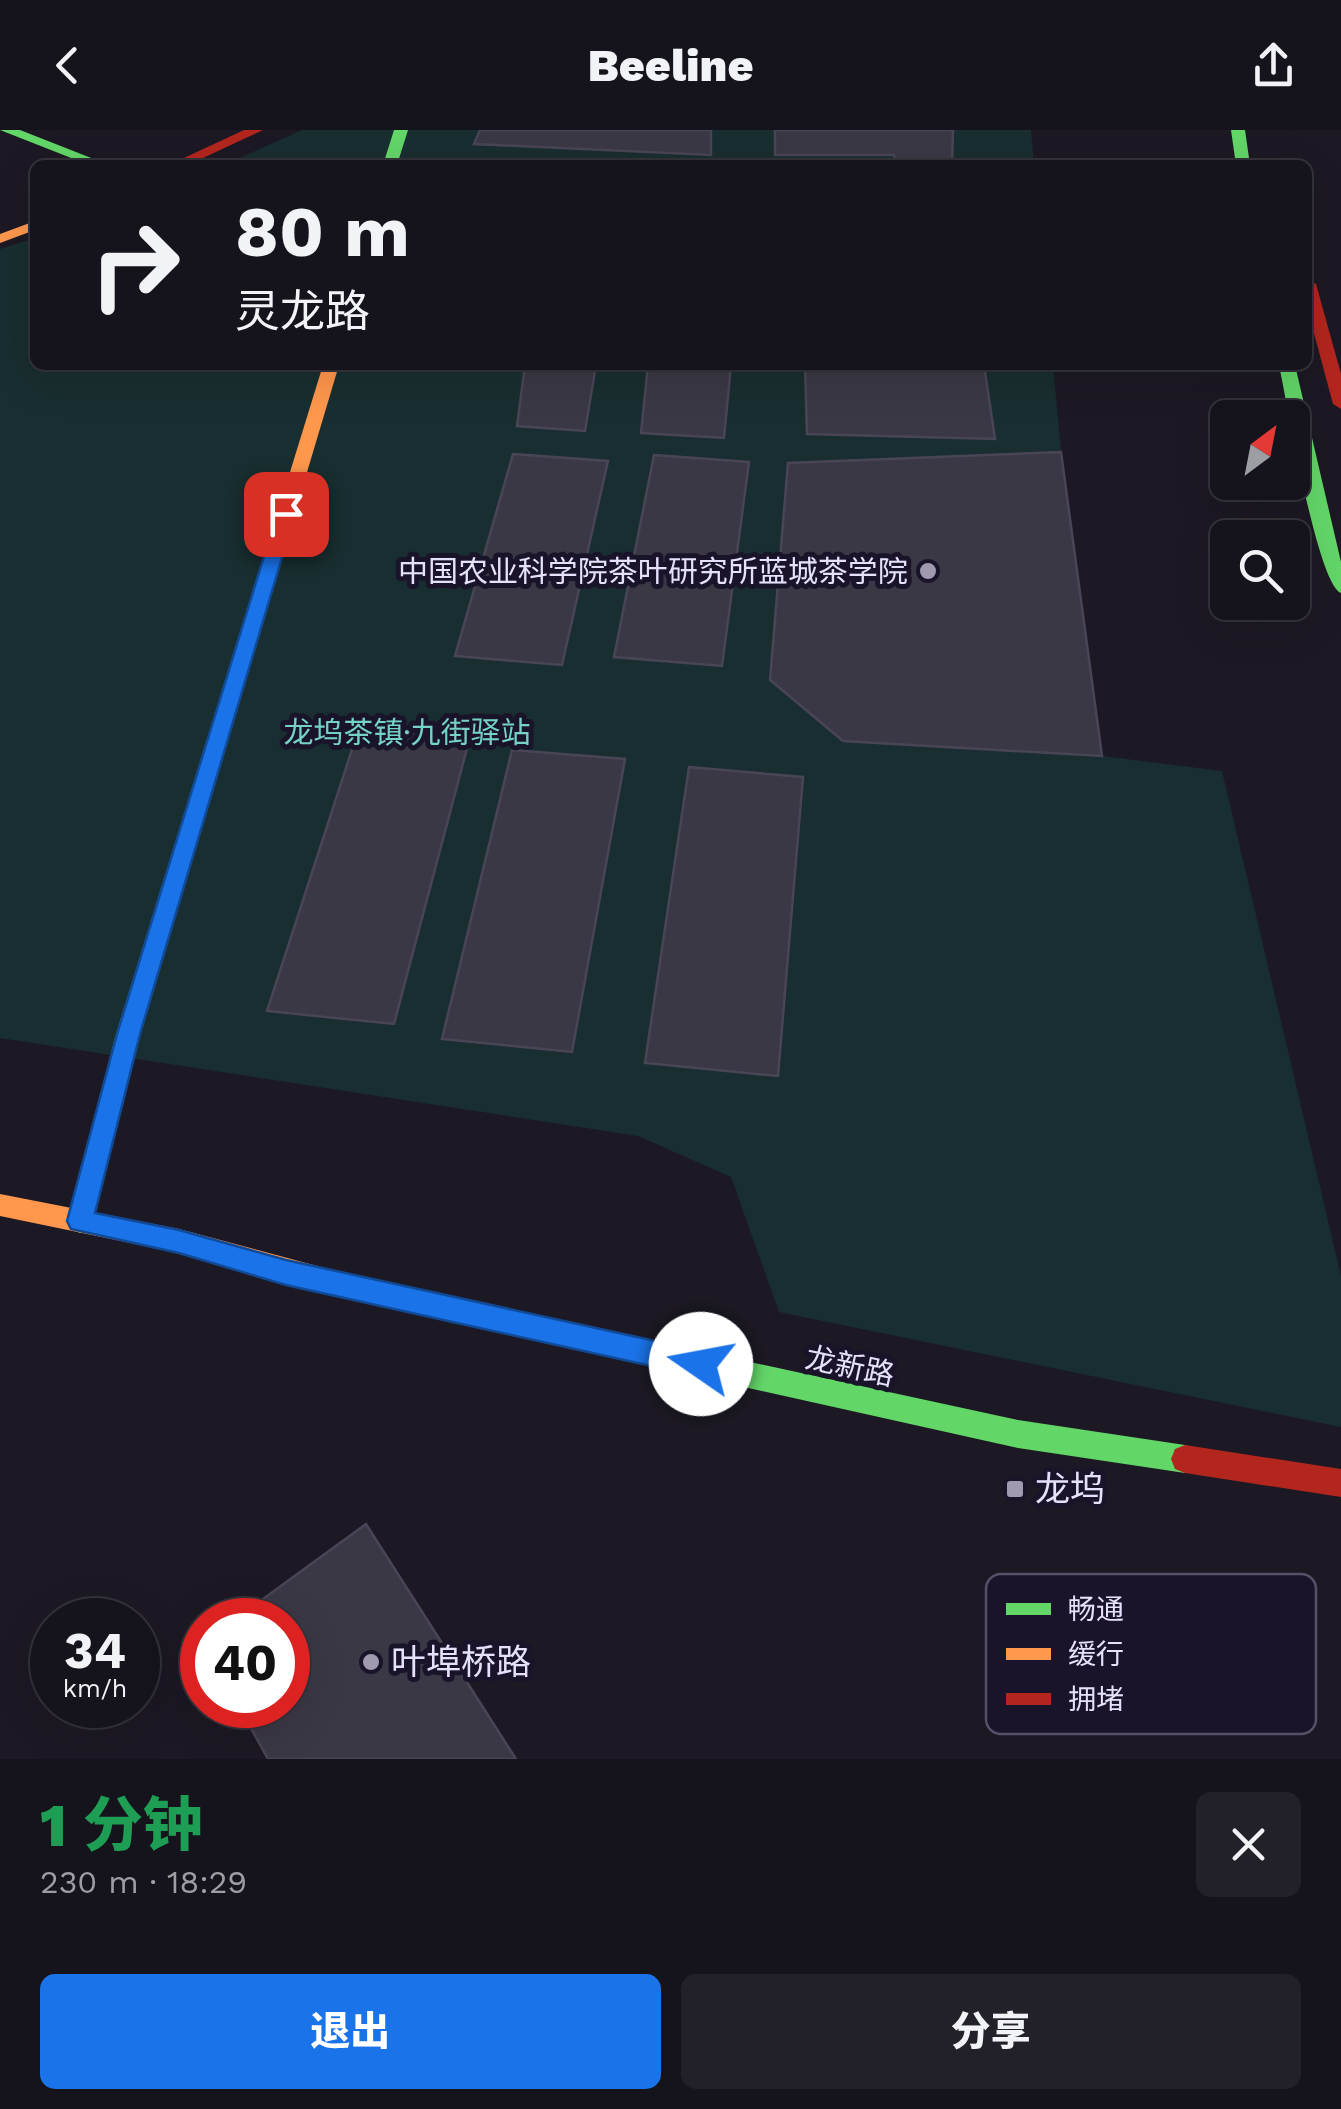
<!DOCTYPE html>
<html lang="zh">
<meta charset="utf-8">
<style>
:root{--surface:#15131b;--page:#222028;--text:#f1f3f6;--muted:#9d9ea3;--line:#34323a;--accent:#1a73e8}
body{margin:0;font-family:"Work Sans","Noto Sans SC",sans-serif;background:var(--page);color:var(--text);height:100vh;display:flex;flex-direction:column;font-size:38px;white-space:nowrap}
*{box-sizing:border-box;margin:0}
p{font-size:32px;color:var(--muted)}
.icon{flex:none;width:55px;height:55px;fill:none;stroke:currentColor;stroke-width:2;stroke-linecap:round;stroke-linejoin:round}
.map{position:relative;height:1629px;overflow:hidden}
.sheet{display:flex;flex-direction:column;background:var(--surface);flex:1}
.sheet>*{flex:none}
.top-card{position:absolute;left:30px;top:30px;width:1282px;height:210px;border-radius:15px;box-shadow:0 10px 40px #0002,0 0 0 2px var(--line);background:#15131b;color:var(--text);overflow:hidden}
.needle{width:65px;rotate:32deg}
.buttons{position:absolute;left:1210px;top:270px;display:grid;gap:20px}
.buttons a{display:grid;place-items:center;width:100px;height:100px;border-radius:15px;background:var(--surface);box-shadow:0 10px 40px #0002,0 0 0 2px var(--line);font-size:50px}
.speed{position:absolute;left:30px;top:1468px;display:flex;gap:20px;font-size:50px;font-weight:700;text-align:center}
.speed>*{display:grid;place-content:center;width:130px;height:130px;border-radius:50%;background:var(--surface);box-shadow:0 10px 40px #0002,0 0 0 2px var(--line);line-height:1}
.speed small{font-size:25px;font-weight:400}
.speed .limit{border:15px solid #d22;background:#fff;color:#111}
.pin{position:absolute;display:grid;place-items:center;width:85px;height:85px;color:#fff;margin:-42px;border-radius:20px;box-shadow:0 5px 15px #0006}
.me{position:absolute;width:110px;margin:-55px;rotate:282deg;stroke-linejoin:round;filter:drop-shadow(0 0 8px #0008)}
.turn{display:flex;align-items:center;gap:35px;height:210px;padding:0 40px;font-size:45px}
.turn .icon{width:130px;height:130px;stroke-width:2.5}
.turn b{display:block;font-size:70px;line-height:85px}
.round{display:grid;place-items:center;flex:none;width:105px;height:105px;border-radius:15px;background:var(--page)}
.head{display:flex;align-items:center;justify-content:space-between;height:170px;padding:0 40px}
h1{font-size:60px;font-weight:800;line-height:75px;color:#1e9e55}
.action{display:flex;gap:20px;margin-top:auto;padding:20px 40px}
.action a{flex:1;height:115px;border-radius:15px;background:var(--accent);color:#fff;font-size:40px;font-weight:800;line-height:115px;text-align:center}
.action a+a{background:var(--page);color:var(--text)}
header{display:flex;justify-content:space-between;align-items:center;height:130px;padding:0 40px;background:var(--surface);font-size:45px;font-weight:800}
.map>svg:first-child{display:block}
</style>
<header><svg class="icon" aria-label="back" viewBox="0 0 24 24"><path d="M15 5l-7 7 7 7"/></svg>Beeline<svg class="icon" aria-label="share" viewBox="0 0 24 24"><path d="M12 15V3M7 8l5-5 5 5M5 13v7h14v-7"/></svg></header>
<div class="map">
<svg width="1341" height="1629" viewBox="0 0 1341 1629">
<rect width="100%" height="100%" fill="#1c1924"/>
<g fill="#192e30">
<polygon points="302,0 1031,0 1034,35 224,35"/>
<polygon points="35,108 35,235 1053,235 1061,322 788,333 770,550 843,611 1102,626 1222,641 1341,1146 1341,1297 779,1182 731,1047 638,1006 0,908 0,119"/>
</g>
<g fill="#3b3845" stroke="#4a4556" stroke-width="2.5">
<polygon points="480,0 711,0 711,25 474,14"/>
<polygon points="775,0 953,0 952,35 896,35 894,25 775,25"/>
<polygon points="525,235 596,235 585,301 517,296"/>
<polygon points="648,235 731,235 724,308 641,303"/>
<polygon points="805,235 984,235 995,309 807,304"/>
<polygon points="1061,322 1102,626 843,611 770,550 788,333"/>
<polygon points="513,324 608,331 562,535 455,526"/>
<polygon points="654,325 749,332 722,536 614,527"/>
<polygon points="359,598 470,607 394,894 267,881"/>
<polygon points="512,620 625,629 572,922 442,909"/>
<polygon points="689,637 803,647 778,946 645,933"/>
<polygon points="366,1394 516,1629 268,1629 238,1575 288,1575 288,1490 234,1490"/>
</g>
<g fill="none" stroke-linecap="round" stroke-linejoin="round">
<g fill="#63d668" fill-rule="evenodd">
<polygon points="0,0 20,0 109,35 89,35"/>
<polygon points="394,0 408,0 397,35 383,35"/>
<polygon points="1231,0 1245,0 1250,35 1236,35"/>
<path d="M1279,235H1295L1341,432V463C1317,454 1286,267 1279,235Z"/>
<polygon points="267,440 276,446 140,904 93,1091 89,1099 80,1103 71,1099 67,1091 116,904 258,446"/>
<polygon points="362,1148 1018,1290 1185,1315 1195,1319 1199,1329 1195,1339 1185,1343 1018,1318 362,1172 353,1169 349,1160 353,1151"/>
</g>
<g fill="#ff974d" fill-rule="evenodd">
<polygon points="35,91 35,100 0,113 0,104"/>
<polygon points="323,235 339,235 276,446 274,450 260,450 258,446"/>
<polygon points="0,1064 179,1099 362,1148 371,1151 375,1160 371,1169 362,1172 179,1123 0,1086"/>
</g>
<g fill="#b3261e" fill-rule="evenodd">
<polygon points="244,0 263,0 188,35 169,35"/>
<polygon points="1308,149 1316,154 1341,244 1341,279 1333,274 1308,181"/>
<polygon points="1185,1315 1341,1339 1341,1367 1185,1343 1175,1339 1171,1329 1175,1319"/>
</g>
</g>
<polygon fill="#1a73e8" stroke="#114b97" stroke-width="2.5" points="286,378 295,384 140,904 95,1083 179,1100 286,1130 701,1221 711,1225 715,1234 711,1243 701,1247 286,1155 179,1123 71,1099 67,1091 117,904 277,384"/>
<g fill="#9f9ab0" stroke="#191429" stroke-width="4">
<circle cx="928" cy="441" r="10"/>
<rect x="1005" y="1349" width="20" height="20" rx="5"/>
<circle cx="371" cy="1532" r="10"/>
</g>
<g text-anchor="middle" dominant-baseline="central" stroke-width="10" stroke-linejoin="round" paint-order="stroke">
<g font-size="30" fill="#e5e0fb" stroke="#191429" text-anchor="end">
<text x="908" y="441">中国农业科学院茶叶研究所蓝城茶学院</text>
</g>
<g font-size="30" fill="#74d3c4" stroke="#191429">
<text x="407" y="602">龙坞茶镇·九街驿站</text>
</g>
<g font-size="30" fill="#e5e0fb" stroke="#191429">
<text transform="translate(850 1236) rotate(12)">龙新路</text>
</g>
<g font-size="35" fill="#e5e0fb" stroke="#191429" text-anchor="start">
<text x="1035" y="1359">龙坞</text>
<text x="391" y="1532">叶埠桥路</text>
</g>
</g>
<rect x="986" y="1444" width="330" height="160" rx="15" fill="#191429" stroke="#565168" stroke-width="2.5"/>
<rect x="1006" y="1473" width="45" height="12" fill="#63d668"/>
<rect x="1006" y="1518" width="45" height="12" fill="#ff974d"/>
<rect x="1006" y="1563" width="45" height="12" fill="#b3261e"/>
<g font-size="28" fill="#e5e0fb">
<text x="1068" y="1489">畅通</text>
<text x="1068" y="1534">缓行</text>
<text x="1068" y="1579">拥堵</text>
</g>
</svg>
<div class="buttons">
<a><svg class="needle" viewBox="-14 -14 28 28"><path d="M0-13l5 13h-10z" fill="#e53935"/><path d="M0 13l5-13h-10z" fill="#9d9ea3"/></svg></a>
<a><svg class="icon" aria-label="search" viewBox="0 0 24 24"><circle cx="10" cy="10" r="6"/><path d="M15 15l6 6"/></svg></a>
</div>
<div class="speed"><div>34<small>km/h</small></div><div class="limit">40</div></div>
<div class="pin" style="left:286px;top:384px;background:#d93025"><svg class="icon" aria-label="arrive" viewBox="0 0 24 24"><path d="M6 21V4h12l-3 4 3 4H6"/></svg></div>
<svg class="me" style="left:701px;top:1234px" viewBox="-20 -20 40 40"><circle r="19" fill="#fff"/><path d="M0-13L10 11 0 6-10 11z" fill="#1a73e8"/></svg>
<div class="top-card">
<div class="turn"><svg class="icon" aria-label="right" viewBox="0 0 24 24"><path d="M7 20v-9h11M14 6l5 5-5 5"/></svg><div><b>80 m</b>灵龙路</div></div>
</div>
</div>
<section class="sheet">
<div class="head"><div><h1>1 分钟</h1><p>230 m · 18:29</p></div><a class="round"><svg class="icon" aria-label="close" viewBox="0 0 24 24"><path d="M6 6l12 12M18 6L6 18"/></svg></a></div>
<div class="action"><a>退出</a><a>分享</a></div>
</section>
